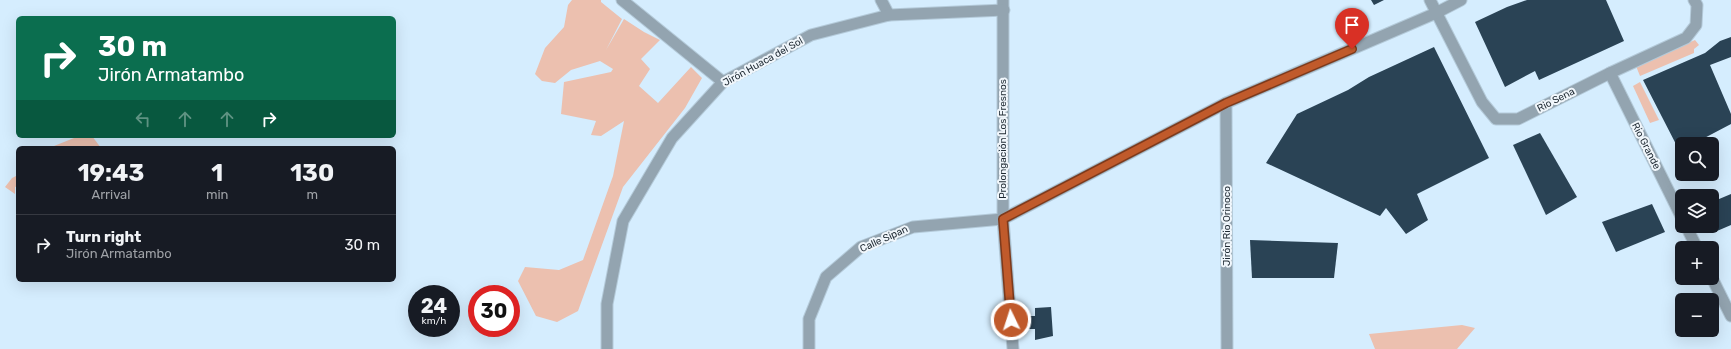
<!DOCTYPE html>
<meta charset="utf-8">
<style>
:root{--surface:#171b24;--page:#20242c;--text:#f1f3f6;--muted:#9ea1a6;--line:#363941}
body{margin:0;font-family:Rubik,sans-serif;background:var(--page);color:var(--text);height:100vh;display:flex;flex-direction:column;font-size:15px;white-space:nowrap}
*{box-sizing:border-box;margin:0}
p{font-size:13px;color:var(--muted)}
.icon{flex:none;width:22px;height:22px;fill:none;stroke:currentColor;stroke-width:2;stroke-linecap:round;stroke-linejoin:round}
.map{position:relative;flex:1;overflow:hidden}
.panel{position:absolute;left:16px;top:146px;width:380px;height:136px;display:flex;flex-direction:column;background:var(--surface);border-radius:6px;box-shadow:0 4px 16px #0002}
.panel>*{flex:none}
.top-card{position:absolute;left:16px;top:16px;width:380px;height:122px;border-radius:6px;box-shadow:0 4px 16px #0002;background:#0b6e4f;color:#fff;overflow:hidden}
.tools{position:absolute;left:1675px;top:137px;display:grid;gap:8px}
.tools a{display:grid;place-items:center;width:44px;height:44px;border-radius:6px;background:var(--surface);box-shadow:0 4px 16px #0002;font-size:20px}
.speed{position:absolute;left:408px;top:285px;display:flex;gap:8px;font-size:20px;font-weight:700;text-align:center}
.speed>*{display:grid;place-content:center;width:52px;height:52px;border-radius:50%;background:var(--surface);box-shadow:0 4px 16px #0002;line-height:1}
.speed small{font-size:10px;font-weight:400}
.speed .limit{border:6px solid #d22;background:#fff;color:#111}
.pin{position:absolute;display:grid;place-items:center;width:34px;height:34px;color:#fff;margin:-41px -17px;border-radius:50% 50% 50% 0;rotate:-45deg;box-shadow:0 0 4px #0007}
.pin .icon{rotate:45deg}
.me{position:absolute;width:44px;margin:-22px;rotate:356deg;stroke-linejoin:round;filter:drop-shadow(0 0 3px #0008)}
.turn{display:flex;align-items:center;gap:14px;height:84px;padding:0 16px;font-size:18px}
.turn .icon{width:52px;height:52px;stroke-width:2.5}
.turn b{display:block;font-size:28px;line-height:34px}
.lanes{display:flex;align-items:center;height:38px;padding:0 16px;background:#0003;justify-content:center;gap:20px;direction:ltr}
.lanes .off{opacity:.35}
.eta{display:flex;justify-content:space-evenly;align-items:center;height:68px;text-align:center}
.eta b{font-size:24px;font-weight:700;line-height:28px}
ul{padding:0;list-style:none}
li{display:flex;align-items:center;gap:12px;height:60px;padding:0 16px;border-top:1px solid var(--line)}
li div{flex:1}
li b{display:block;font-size:15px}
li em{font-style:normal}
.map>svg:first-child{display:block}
</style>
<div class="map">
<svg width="1731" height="349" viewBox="0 0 1731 349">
<rect width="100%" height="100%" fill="#d5edfe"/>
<g fill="#ecc0af">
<polygon points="572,0 601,0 601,2 622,19 606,50 624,19 644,32 660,40 641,59 650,69 639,86 658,103 691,67 702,78 685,108 623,187 578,311 557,322 536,316 518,281 525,267 559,270 583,260 613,176 624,121 601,136 591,135 596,121 561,114 564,82 611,72 613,69 600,61 571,70 555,83 542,81 535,74 545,48 564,27 568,5"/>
<polygon points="1695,40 1699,45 1694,49 1694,53 1640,76 1636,66"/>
<polygon points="1640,82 1659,120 1650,123 1633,86"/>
<polygon points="79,136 92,136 101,148 49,148"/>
<polygon points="18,175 18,186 15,187 15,194 5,187 12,178"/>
<polygon points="1462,325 1475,328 1457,349 1375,349 1369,334"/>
</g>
<g fill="#2a4355">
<polygon points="1371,0 1384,0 1374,5"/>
<polygon points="1527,0 1606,0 1624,41 1539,80 1535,71 1505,87 1475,22 1507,7"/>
<polygon points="1731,37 1731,57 1710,65 1731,114 1731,124 1693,144 1682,144 1682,151 1680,152 1643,80 1705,53 1720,41"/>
<polygon points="1434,47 1489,158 1417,194 1428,220 1406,234 1386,208 1380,216 1266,163 1297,114 1348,90 1369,77"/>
<polygon points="1540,133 1577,197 1546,215 1513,145"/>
<polygon points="1731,194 1731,225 1717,231 1712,221 1712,202"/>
<polygon points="1652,204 1665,232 1616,252 1602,222"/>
<polygon points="1250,240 1338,243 1334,278 1252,278"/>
<polygon points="1051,307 1053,336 1035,340 1035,329 1025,329 1026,316 1035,316 1035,308"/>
</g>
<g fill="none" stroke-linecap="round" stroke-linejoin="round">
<g stroke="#b4cad9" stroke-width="13">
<g id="minor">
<polyline points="622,0 723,82"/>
<polyline points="881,0 889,15"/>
<polyline points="1003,0 1003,219 1013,349"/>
<polyline points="1430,0 1482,102 1496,119 1518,119 1610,73 1686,38 1696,25 1697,5 1694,0"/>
<polyline points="1610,73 1682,218"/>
<polyline points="1226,103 1227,349"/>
<polyline points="1686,226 1697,248"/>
<polyline points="1712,278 1731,316"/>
<polyline points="607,349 607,304 623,221 672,138 723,82 811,35 889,15 1004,10"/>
<polyline points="809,349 809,319 826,277 861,247 913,227 1003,219 1226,103 1436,13 1461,0"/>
</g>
</g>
<use href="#minor" stroke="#93a4b0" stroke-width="11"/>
</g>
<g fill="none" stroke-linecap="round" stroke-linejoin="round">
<g stroke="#7d3a1c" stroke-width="10">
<polyline id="route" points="1011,320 1003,219 1226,103 1352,49"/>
</g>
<use href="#route" stroke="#c05a2b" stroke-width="7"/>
</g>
<g text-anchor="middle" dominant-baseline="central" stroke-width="4" stroke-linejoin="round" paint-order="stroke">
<g font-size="10" fill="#1e2932" stroke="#f1f7fc">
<text transform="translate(763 62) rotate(-29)">Jirón Huaca del Sol</text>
<text transform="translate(1556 100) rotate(-27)">Rio Sena</text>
<text transform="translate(1003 139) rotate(-90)">Prolongación Los Fresnos</text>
<text transform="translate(1646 146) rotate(63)">Rio Grande</text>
<text transform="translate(1227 226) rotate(-90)">Jirón Rio Orinoco</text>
<text transform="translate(884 239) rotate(-24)">Calle Sipan</text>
</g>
</g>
</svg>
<div class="tools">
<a><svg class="icon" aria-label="search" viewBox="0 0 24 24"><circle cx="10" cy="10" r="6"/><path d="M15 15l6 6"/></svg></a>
<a><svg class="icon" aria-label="layers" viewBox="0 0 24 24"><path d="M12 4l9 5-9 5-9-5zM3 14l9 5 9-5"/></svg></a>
<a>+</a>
<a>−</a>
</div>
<div class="speed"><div>24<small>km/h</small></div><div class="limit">30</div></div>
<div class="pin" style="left:1352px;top:49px;background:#d93025"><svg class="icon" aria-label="arrive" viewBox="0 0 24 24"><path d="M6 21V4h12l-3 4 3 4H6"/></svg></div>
<svg class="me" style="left:1011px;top:320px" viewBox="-20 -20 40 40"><circle r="17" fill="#c05a2b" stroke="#fff" stroke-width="3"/><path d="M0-11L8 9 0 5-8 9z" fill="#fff"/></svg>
<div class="top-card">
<div class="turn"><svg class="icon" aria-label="right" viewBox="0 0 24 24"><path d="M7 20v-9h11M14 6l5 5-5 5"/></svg><div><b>30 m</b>Jirón Armatambo</div></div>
<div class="lanes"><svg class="icon off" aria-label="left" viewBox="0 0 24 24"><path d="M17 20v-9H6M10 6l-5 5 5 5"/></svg><svg class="icon off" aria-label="ahead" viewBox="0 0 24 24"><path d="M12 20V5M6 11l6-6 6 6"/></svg><svg class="icon off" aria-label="ahead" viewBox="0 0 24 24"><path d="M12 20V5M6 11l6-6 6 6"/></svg><svg class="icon" aria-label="right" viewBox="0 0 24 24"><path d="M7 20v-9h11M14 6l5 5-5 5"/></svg></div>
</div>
<section class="panel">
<div class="eta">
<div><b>19:43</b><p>Arrival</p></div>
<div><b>1</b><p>min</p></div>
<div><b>130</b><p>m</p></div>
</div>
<ul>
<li><svg class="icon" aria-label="right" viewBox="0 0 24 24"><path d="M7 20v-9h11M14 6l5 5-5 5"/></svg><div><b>Turn right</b><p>Jirón Armatambo</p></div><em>30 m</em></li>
</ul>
</section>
</div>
